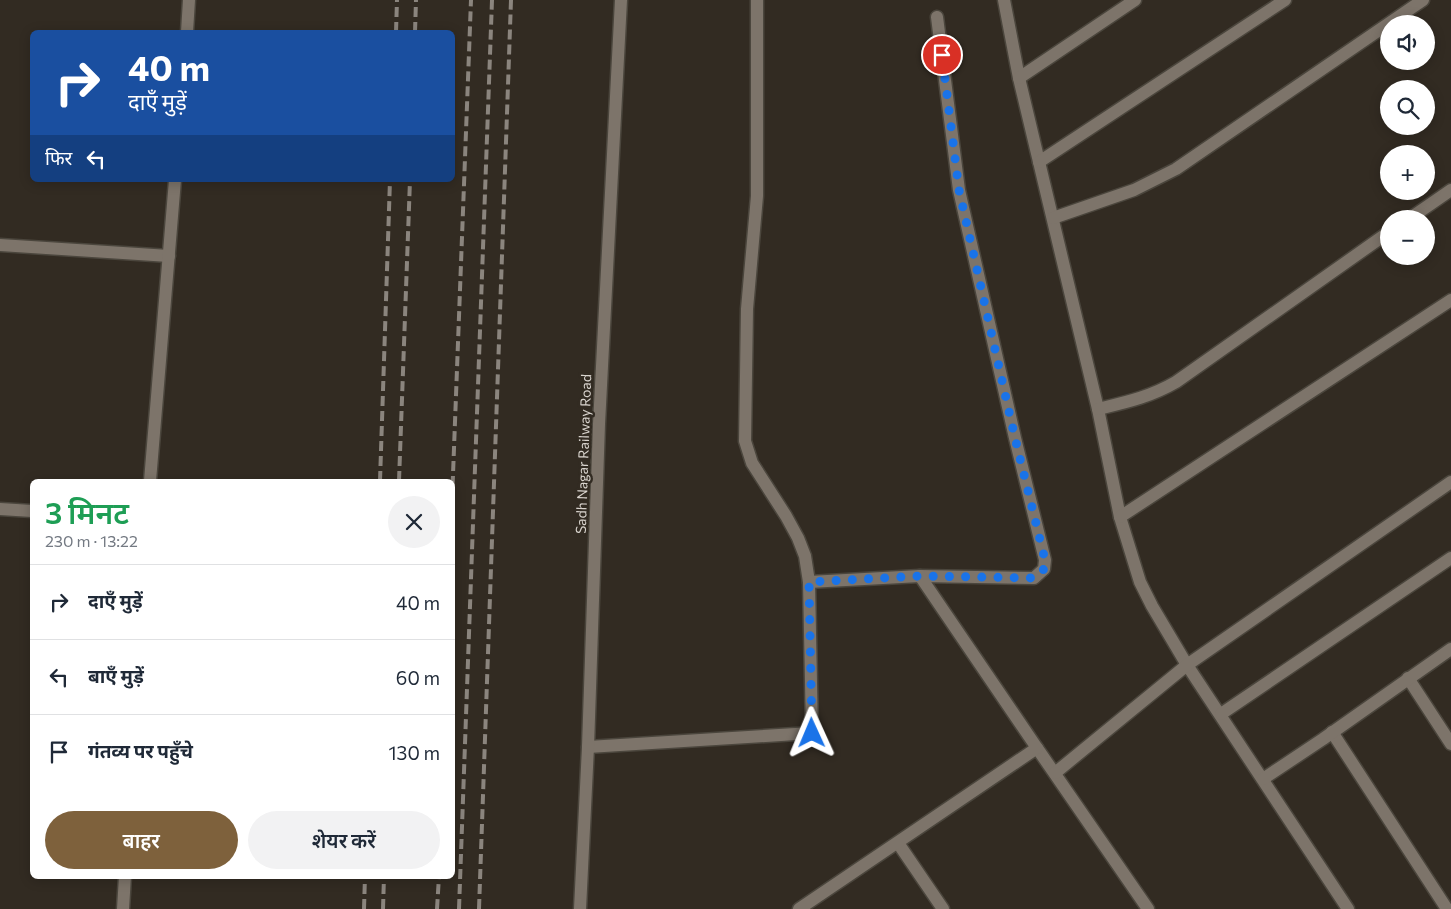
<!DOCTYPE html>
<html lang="hi">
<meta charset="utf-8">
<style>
:root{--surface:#fff;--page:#f2f2f3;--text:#1f2937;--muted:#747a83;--line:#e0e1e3;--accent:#7e613c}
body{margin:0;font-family:Commissioner,"Noto Sans Devanagari",sans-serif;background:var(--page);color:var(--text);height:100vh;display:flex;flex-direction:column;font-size:19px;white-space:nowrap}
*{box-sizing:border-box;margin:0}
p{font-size:16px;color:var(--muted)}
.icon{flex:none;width:28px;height:28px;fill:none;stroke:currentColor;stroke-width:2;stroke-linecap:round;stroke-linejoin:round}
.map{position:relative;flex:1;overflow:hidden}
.panel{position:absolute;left:30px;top:479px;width:425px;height:400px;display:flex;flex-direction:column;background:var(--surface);border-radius:8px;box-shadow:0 2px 12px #0003}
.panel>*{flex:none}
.banner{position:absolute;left:30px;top:30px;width:425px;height:152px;border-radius:8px;box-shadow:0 2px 12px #0003;background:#1a4fa0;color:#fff;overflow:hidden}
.fabs{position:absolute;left:1380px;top:15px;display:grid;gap:10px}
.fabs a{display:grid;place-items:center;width:55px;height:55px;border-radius:50%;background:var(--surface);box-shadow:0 2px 12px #0003;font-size:25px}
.pin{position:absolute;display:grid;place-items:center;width:42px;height:42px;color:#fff;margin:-21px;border:2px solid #fff;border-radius:50%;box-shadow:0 1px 5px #0007}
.me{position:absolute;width:55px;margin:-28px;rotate:359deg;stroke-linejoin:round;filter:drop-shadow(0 0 4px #0008)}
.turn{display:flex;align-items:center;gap:18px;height:105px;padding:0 15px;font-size:22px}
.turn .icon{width:65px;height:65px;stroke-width:2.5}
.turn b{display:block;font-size:35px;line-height:42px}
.then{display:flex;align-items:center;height:48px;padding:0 15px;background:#0003;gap:10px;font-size:19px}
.round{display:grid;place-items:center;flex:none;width:52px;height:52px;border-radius:26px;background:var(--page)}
.overview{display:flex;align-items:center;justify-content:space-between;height:85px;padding:0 15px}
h1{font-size:30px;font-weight:600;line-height:38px;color:#1e9e55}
.primary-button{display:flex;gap:10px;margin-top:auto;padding:10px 15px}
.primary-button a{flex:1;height:58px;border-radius:30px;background:var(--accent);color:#fff;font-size:20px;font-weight:600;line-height:58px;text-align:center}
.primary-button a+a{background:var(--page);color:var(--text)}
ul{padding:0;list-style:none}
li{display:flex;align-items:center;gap:15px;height:75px;padding:0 15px;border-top:1px solid var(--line)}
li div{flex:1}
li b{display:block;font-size:19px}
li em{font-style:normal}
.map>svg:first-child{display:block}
</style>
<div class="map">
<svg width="1451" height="909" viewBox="0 0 1451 909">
<rect width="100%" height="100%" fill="#322b22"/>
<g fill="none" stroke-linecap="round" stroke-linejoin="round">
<g stroke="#4b463d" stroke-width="15">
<g id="service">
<polyline points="0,245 169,256"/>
<polyline points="0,509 32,511"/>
</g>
</g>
<g stroke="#4b463d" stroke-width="15">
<g id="minor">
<polyline points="757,0 757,196 747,309 745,441 752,463 786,516 798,538 805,556 809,582"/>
<polyline points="1004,0 1019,78 1098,409 1120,517 1140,582 1152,606 1187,665 1348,909"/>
<polyline points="187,32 189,0"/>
<polyline points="1019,78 1135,0"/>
<polyline points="1039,162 1285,0"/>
<polyline points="1053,218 1134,190 1176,169 1423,0"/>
<polyline points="1409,219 1451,190"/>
<path d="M1098,409C1127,402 1150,397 1176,382L1389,232"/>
<polyline points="150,481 175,180"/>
<polyline points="1120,517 1451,300"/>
<polyline points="1408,678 1451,744"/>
<polyline points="1221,714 1451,558"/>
<polyline points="1332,732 1447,909"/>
<polyline points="588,747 812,733 809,582 920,576 1034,578 1044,569 1045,560 1015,438 959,190 937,17"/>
<polyline points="1037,748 1148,909"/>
<polyline points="1055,773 1187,665 1451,482"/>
<polyline points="1263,779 1323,739 1451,649"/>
<polyline points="898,843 943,909"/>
<polyline points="123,909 125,876"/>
<polyline points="799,909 1037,748 920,576"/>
</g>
</g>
<g stroke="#4b463d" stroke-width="15">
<polyline id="tertiary" points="580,909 588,747 599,424 621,0"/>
</g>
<use href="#service" stroke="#7d746a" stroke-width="12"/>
<use href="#minor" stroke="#7d746a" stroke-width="12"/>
<use href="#tertiary" stroke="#7d746a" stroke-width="12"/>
<g stroke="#8b857e" stroke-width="4" stroke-dasharray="10 5" stroke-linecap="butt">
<polyline points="396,32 397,0"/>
<polyline points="415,32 416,0"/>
<polyline points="380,481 390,180"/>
<polyline points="399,481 410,180"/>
<polyline points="452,501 471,0"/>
<polyline points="364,909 365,876"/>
<polyline points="383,909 384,876"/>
<polyline points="437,909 439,876"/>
<polyline points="459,909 492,0"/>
<polyline points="479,909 511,0"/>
</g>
</g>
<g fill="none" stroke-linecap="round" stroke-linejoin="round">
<polyline stroke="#1a73e8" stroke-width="9" stroke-dasharray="0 16.2" points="812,733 809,582 920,576 1034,578 1044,569 1045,560 1015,438 959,190 942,55"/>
</g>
<g text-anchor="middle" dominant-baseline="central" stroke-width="5" stroke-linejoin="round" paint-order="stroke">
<g font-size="14" fill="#d8d3cd" stroke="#322b22">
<text transform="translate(583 454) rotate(-88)">Sadh Nagar Railway Road</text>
</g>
</g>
</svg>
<div class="fabs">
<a><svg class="icon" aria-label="sound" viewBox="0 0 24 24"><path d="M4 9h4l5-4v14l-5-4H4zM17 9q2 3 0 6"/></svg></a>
<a><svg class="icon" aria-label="search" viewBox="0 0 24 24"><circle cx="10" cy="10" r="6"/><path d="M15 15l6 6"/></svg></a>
<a>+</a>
<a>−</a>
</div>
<div class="pin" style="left:942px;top:55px;background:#d93025"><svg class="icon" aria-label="arrive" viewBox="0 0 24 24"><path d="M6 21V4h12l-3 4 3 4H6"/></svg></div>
<svg class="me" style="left:812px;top:733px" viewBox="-20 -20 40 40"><path d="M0-17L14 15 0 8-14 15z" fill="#1a73e8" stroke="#fff" stroke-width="4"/></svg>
<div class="banner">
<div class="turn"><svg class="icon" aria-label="right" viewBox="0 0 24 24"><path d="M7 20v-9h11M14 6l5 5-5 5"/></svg><div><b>40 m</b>दाएँ मुड़ें</div></div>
<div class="then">फिर<svg class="icon" aria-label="left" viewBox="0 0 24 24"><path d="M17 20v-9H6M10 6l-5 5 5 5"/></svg></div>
</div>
<section class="panel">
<div class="overview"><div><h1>3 मिनट</h1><p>230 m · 13:22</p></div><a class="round"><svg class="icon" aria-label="close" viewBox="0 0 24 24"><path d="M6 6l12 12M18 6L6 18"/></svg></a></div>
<ul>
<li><svg class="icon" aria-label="right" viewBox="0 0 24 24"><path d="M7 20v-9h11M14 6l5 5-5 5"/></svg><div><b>दाएँ मुड़ें</b></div><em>40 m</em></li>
<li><svg class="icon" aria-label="left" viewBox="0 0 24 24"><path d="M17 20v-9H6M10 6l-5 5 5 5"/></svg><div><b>बाएँ मुड़ें</b></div><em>60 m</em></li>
<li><svg class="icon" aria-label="arrive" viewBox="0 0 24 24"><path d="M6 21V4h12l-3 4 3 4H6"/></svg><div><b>गंतव्य पर पहुँचे</b></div><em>130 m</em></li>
</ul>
<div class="primary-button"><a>बाहर</a><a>शेयर करें</a></div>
</section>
</div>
